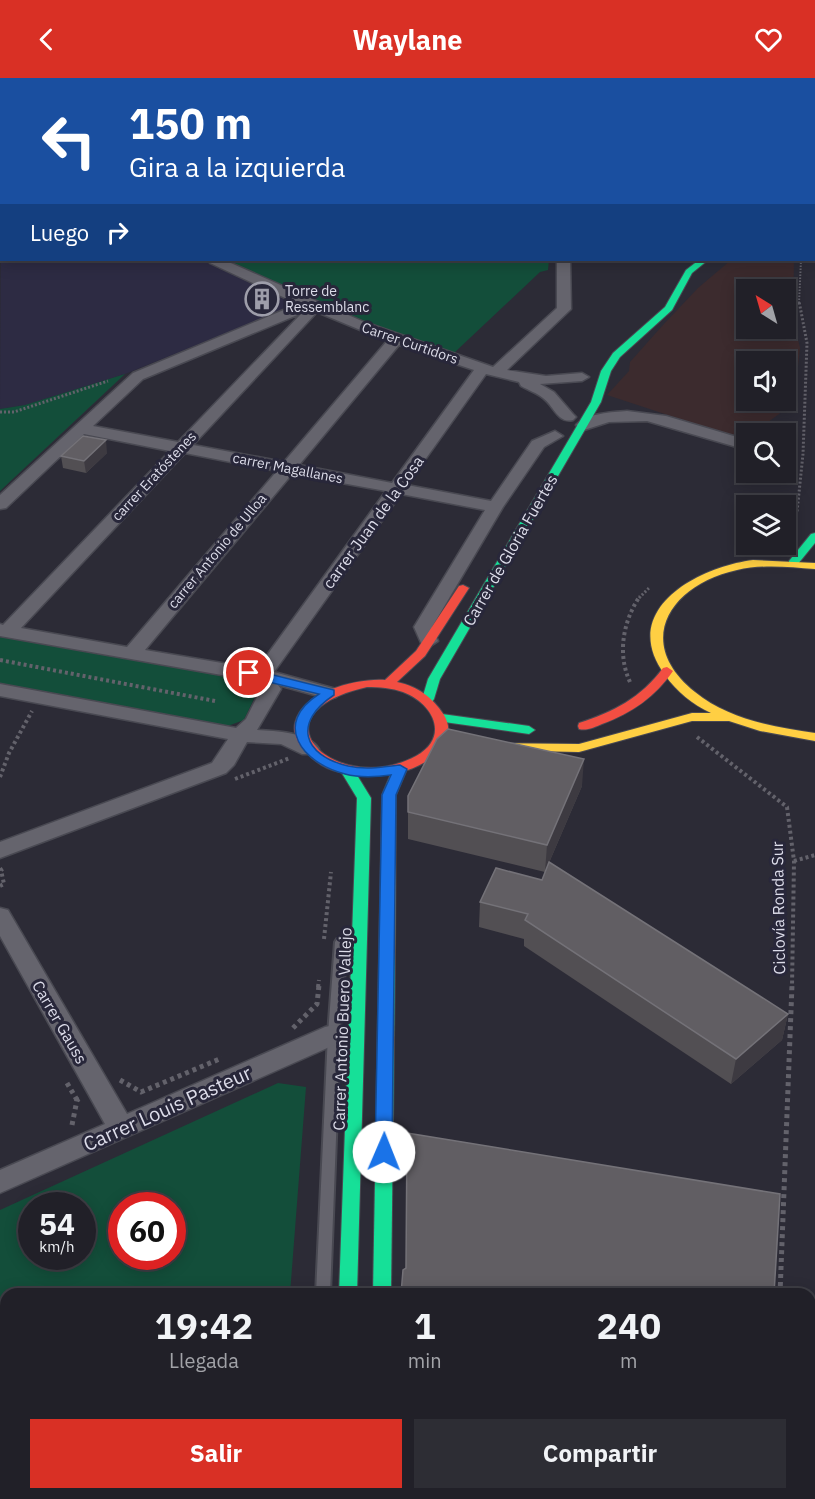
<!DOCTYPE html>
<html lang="es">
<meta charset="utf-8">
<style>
:root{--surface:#212028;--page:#2d2d34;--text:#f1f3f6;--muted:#a2a3a8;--line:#3e3e45;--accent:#d93025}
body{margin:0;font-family:"IBM Plex Sans",sans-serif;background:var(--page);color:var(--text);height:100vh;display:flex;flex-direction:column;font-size:22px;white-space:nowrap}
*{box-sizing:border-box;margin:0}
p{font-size:20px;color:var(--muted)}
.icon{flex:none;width:33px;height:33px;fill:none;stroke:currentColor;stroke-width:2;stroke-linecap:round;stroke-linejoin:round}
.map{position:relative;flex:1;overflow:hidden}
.sheet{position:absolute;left:0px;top:1210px;width:816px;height:212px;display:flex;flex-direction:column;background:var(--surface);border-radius:18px 18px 0 0;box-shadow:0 3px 15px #0003,0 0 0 2px var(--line)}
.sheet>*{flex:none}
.top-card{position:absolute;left:0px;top:0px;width:816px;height:183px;box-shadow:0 3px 15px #0003,0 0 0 2px var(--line);background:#1a4fa0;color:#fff;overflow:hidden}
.needle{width:39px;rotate:323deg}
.fabs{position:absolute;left:736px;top:201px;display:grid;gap:12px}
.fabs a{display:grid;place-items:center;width:60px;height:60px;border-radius:0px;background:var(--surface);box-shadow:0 3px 15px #0003,0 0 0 2px var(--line);font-size:30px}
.speed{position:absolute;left:18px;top:1114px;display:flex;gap:12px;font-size:30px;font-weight:700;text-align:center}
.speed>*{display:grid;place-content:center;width:78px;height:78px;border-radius:50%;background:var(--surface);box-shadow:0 3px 15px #0003,0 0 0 2px var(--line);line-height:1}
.speed small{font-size:15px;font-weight:400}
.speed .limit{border:9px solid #d22;background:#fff;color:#111}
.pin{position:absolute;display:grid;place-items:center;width:51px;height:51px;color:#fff;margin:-26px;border:3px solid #fff;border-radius:50%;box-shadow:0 2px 6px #0007}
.me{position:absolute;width:66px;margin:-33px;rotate:1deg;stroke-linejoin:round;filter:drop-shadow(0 0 4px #0008)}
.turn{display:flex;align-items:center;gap:21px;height:126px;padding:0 30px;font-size:27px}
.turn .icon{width:78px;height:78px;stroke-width:2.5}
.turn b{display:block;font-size:42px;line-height:51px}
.then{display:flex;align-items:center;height:57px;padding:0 30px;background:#0003;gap:12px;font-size:22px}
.eta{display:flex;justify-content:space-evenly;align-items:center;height:102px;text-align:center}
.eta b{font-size:36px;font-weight:700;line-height:42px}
.button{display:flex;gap:12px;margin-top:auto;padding:12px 30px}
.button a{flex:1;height:69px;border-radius:0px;background:var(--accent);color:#fff;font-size:24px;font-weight:700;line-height:69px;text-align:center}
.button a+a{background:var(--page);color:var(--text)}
header{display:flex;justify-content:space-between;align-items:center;height:78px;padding:0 30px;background:var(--accent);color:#fff;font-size:27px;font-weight:700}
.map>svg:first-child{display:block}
</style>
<header><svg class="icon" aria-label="back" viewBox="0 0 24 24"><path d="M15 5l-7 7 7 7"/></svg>Waylane<svg class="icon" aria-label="heart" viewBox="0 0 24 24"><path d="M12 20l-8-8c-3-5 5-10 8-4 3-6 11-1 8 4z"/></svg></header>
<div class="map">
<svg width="815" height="1421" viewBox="0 0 815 1421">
<rect width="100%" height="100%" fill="#2c2b36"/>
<path fill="#3c2b2e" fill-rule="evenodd" d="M731,182H794L793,240L800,270L794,325L753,355L747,356L744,362L607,317L629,293L630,284L663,247L698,210ZM747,212H786V250H747ZM747,284H786V322H747Z"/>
<polygon fill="#2d2b43" points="1,152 2,182 201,182 287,218 293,228 125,296 25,327 0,331"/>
<g fill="#134e3a" fill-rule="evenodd">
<polygon points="227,182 549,182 548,192 540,194 454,275 356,243 348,240 356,234 288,213"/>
<polygon points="125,296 0,413 0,331 25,327"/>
<polygon points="0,559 250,602 259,610 244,642 225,649 0,606"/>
<path d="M278,1005L306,1009L290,1216H6V1352L0,1338V1132ZM32,1128H82V1179H32ZM122,1128H172V1179H122Z"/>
<polygon points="33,1416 261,1416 258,1421 36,1421"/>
</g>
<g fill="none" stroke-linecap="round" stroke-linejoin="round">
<g stroke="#494952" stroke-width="4">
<g id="lane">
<polygon points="341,860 345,861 347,864 340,956 330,1216 316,1216 328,956 335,864 337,861"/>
<rect x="288" y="1416" width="16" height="5"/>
</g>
</g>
<g stroke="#494952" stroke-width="3">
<g id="street">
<polygon points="449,0 463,0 448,2"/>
<polygon points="599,0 609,0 598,2"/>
<polygon points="760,0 771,0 759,2"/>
<polygon points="782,0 797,0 798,2 783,2"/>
<rect x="814" y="4" width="1" height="6"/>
<rect x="814" y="19" width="1" height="6"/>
<rect x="0" y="145" width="2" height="8"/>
<path d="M209,182H224L364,244L493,289L557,230V182H570L571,231L507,292L546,298L582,295L589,299L582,303L540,306L554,314L573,336L576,339L573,342C558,346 554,328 543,320C537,315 528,312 521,308L519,304L486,296L407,407L491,423L532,363L555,353L563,358L544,369L503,429L432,549L438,563L429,569L422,567L414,549L485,432L401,416L274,594L336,611L339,615L336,619L329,621L278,607L281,611L257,652C276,653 308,654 319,671L316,676H302L281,666L247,664L234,687L226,695L0,780V764L212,685L228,661L0,618V606L236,650L246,641L261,611L256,603L0,558V546L3,547L170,373L84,356L6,430L0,431V417L133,295L298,226L210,185ZM317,234L387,263L284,384L193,367ZM302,235L178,364L93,348L143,301ZM399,267L474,292L392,405L299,387ZM185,375L277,393L127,569L21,550ZM292,396L386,413L257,591L145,572Z"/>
<path d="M627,333L666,338L747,362V372L647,343L609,344L584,352L576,347C587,335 613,334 627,333Z"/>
<polygon points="0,830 8,832 127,1036 325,949 334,947 343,949 346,956 343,963 0,1115 0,1092 105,1046 0,858"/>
</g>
</g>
<g stroke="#494952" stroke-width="2">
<g id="fast">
<polygon points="699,182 708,182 692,195 672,232 620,279 611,293 601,324 440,601 434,621 432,624 424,624 422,621 428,601 591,324 601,293 613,275 665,229 686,192"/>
<polygon points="815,455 815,465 797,487 789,487 789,483 811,456"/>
<polygon points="442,636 529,648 535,652 529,656 437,643 436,640"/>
<polygon points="347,688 352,689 371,720 357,1216 339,1216 357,720 340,692"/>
<polygon points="387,870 392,872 395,876 391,1216 373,1216 379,876 382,872"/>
<polygon points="354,1416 374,1416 373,1421 353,1421"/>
</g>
</g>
<g stroke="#494952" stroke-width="2">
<g id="slow">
<polygon points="685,0 692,0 684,2"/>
<rect x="0" y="99" width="2" height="4"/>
<rect x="0" y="134" width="2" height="4"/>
<path d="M753,482L815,485V491C789,489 762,486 737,492C671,506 632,564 695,614C728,641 773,649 815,655V663L760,653L729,643H692L579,674L488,672L486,669L488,666L493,665L579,666L692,635H711C692,626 677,614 665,597C617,532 698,489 753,482Z"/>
<polygon points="400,687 407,691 396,717 395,876 392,880 382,880 379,876 382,717 393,691"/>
</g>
</g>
<g stroke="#494952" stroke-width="2">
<g id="jam">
<polygon points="352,0 362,0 350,2"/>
<rect x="814" y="86" width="1" height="4"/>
<path d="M463,507L469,510L425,578L397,604C419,609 432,619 444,637C451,649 449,660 441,670C419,698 372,702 339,694C325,691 314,683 305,673C297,666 293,655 295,645C303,613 358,600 385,602L416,573L459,508ZM367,609C379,609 392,610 403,614C434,626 450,659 416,678C339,720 245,637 367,609Z"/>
<path d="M667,589L673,593C655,619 632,635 602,646C595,649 587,653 579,651L578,648L579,645C613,634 641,620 663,590Z"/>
<polygon points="312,1416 332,1416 331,1421 311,1421"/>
</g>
</g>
<g stroke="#63626b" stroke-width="2" stroke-dasharray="1.5 1.5" stroke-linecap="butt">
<polyline points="189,0 192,2"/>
<polyline points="799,225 801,182"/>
</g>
<g stroke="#63626b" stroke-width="3" stroke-dasharray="2 2" stroke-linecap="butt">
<polyline points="0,334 14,334 108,303"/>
<polyline points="786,450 797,434 803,376 807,265 799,223"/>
<polyline points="639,520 649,510"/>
</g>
<g stroke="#63626b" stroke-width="4" stroke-dasharray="3 3" stroke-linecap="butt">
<polyline points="0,582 215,623"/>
<path d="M630,604C617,576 623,543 640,518"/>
<polyline points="697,659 787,729 794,783 792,909"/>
<polyline points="0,699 9,675 32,633"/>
<polyline points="235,701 290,680"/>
<polyline points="794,783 815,777"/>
<polyline points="0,808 4,806 1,792 4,790"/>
<polyline points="324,861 331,794"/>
<polyline points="318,909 319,902"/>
</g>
<g stroke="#63626b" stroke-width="5" stroke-dasharray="4 4" stroke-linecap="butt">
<polyline points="293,950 317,926 319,907"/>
<polyline points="120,1002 141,1014 222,980"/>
<polyline points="67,1005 77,1022"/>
<polyline points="72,1047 77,1022 81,1020"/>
<polyline points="780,1216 792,907"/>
<polyline points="767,1416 767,1421"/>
</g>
<use href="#lane" fill="#65646d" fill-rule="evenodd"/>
<use href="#street" fill="#65646d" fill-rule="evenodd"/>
<use href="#fast" fill="#16e098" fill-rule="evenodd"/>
<use href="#slow" fill="#ffcf43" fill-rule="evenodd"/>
<use href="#jam" fill="#f24e42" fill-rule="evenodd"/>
</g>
<g fill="#524f53">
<polygon points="107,375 86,395 63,390 61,378"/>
<polygon points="582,708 545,794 408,761 408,718"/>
<polygon points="496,790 788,936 782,962 731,1006 524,868 524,861 479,849 480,824"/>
<polygon points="584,1416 678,1416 672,1421 645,1421"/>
</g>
<g fill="#3d3a41">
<polygon points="106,362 107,375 86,395 84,383"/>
<polygon points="584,681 582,708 545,794 547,767"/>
<polygon points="788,936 782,962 731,1006 736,981"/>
<polygon points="671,1416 678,1416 672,1421 670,1421"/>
</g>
<g fill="#615e63" stroke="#747278" stroke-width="1.5">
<polygon points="83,358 106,362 84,383 61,378"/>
<polygon points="448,651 584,681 547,767 408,734 408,718 437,661"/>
<polygon points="549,784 788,936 736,981 525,842 528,836 480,824 496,790 542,802"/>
<polygon points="407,1055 780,1116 774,1216 401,1216 403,1192 406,1190"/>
</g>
<path fill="#1a73e8" stroke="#114b97" stroke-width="1.5" d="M249,591L334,612V617C293,644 302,677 348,688C366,692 383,689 400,687L407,691L396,717L392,1074L390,1079H378L375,1074L382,717L391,697C376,699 360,700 345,696C302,685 272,646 319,616L244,598L242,595Z"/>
<defs>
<g id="building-ring" transform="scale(1.725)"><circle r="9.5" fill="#28273a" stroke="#9e9eaa" stroke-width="1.5"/><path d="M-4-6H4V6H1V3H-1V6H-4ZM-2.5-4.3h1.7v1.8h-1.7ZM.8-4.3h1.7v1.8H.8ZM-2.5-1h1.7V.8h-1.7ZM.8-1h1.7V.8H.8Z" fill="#9e9eaa"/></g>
</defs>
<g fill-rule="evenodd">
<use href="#building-ring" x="262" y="221"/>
</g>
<g text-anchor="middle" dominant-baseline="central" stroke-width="6" stroke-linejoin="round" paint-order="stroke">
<g font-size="14" fill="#dcdce9" stroke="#28273a" text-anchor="start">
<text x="285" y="213">Torre de<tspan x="285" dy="16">Ressemblanc</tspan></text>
</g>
<g font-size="14" fill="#dcdce9" stroke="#28273a">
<text transform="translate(410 265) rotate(19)">Carrer Curtidors</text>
<text transform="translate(288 390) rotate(11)">carrer Magallanes</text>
<text transform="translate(154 398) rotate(-47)">carrer Eratóstenes</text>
<text transform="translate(217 473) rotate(-50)">carrer Antonio de Ulloa</text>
</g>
<g font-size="16" fill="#dcdce9" stroke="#28273a">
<text transform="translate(373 444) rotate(-54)">carrer Juan de la Cosa</text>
<text transform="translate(510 472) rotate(-60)">Carrer de Gloria Fuertes</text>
<text transform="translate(778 830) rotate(-91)">Ciclovía Ronda Sur</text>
<text transform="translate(60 944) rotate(60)">Carrer Gauss</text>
<text transform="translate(342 951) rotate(-88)">Carrer Antonio Buero Vallejo</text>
</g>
<g font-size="20" fill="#dcdce9" stroke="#28273a">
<text transform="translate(167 1030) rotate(-24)">Carrer Louis Pasteur</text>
</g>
</g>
</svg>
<div class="fabs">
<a><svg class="needle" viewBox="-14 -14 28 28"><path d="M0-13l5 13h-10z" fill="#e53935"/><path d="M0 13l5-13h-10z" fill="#a2a3a8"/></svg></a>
<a><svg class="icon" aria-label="sound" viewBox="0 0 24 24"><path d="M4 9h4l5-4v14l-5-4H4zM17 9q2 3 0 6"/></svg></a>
<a><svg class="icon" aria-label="search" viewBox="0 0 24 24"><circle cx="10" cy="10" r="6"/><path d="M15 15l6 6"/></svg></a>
<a><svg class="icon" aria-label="layers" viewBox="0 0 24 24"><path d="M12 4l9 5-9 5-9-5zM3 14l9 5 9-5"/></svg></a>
</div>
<div class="speed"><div>54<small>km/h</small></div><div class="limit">60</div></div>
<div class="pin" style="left:249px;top:595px;background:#d93025"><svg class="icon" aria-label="arrive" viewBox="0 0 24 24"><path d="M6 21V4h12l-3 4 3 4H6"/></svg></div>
<svg class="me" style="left:384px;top:1074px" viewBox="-20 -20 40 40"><circle r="19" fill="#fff"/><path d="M0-13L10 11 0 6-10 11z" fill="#1a73e8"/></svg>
<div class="top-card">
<div class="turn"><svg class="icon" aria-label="left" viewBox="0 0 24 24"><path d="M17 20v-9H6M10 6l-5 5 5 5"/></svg><div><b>150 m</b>Gira a la izquierda</div></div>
<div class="then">Luego<svg class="icon" aria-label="right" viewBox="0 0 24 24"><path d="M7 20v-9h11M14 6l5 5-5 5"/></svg></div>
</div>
<section class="sheet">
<div class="eta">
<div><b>19:42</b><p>Llegada</p></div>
<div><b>1</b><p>min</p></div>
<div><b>240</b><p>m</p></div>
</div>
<div class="button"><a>Salir</a><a>Compartir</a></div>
</section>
</div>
